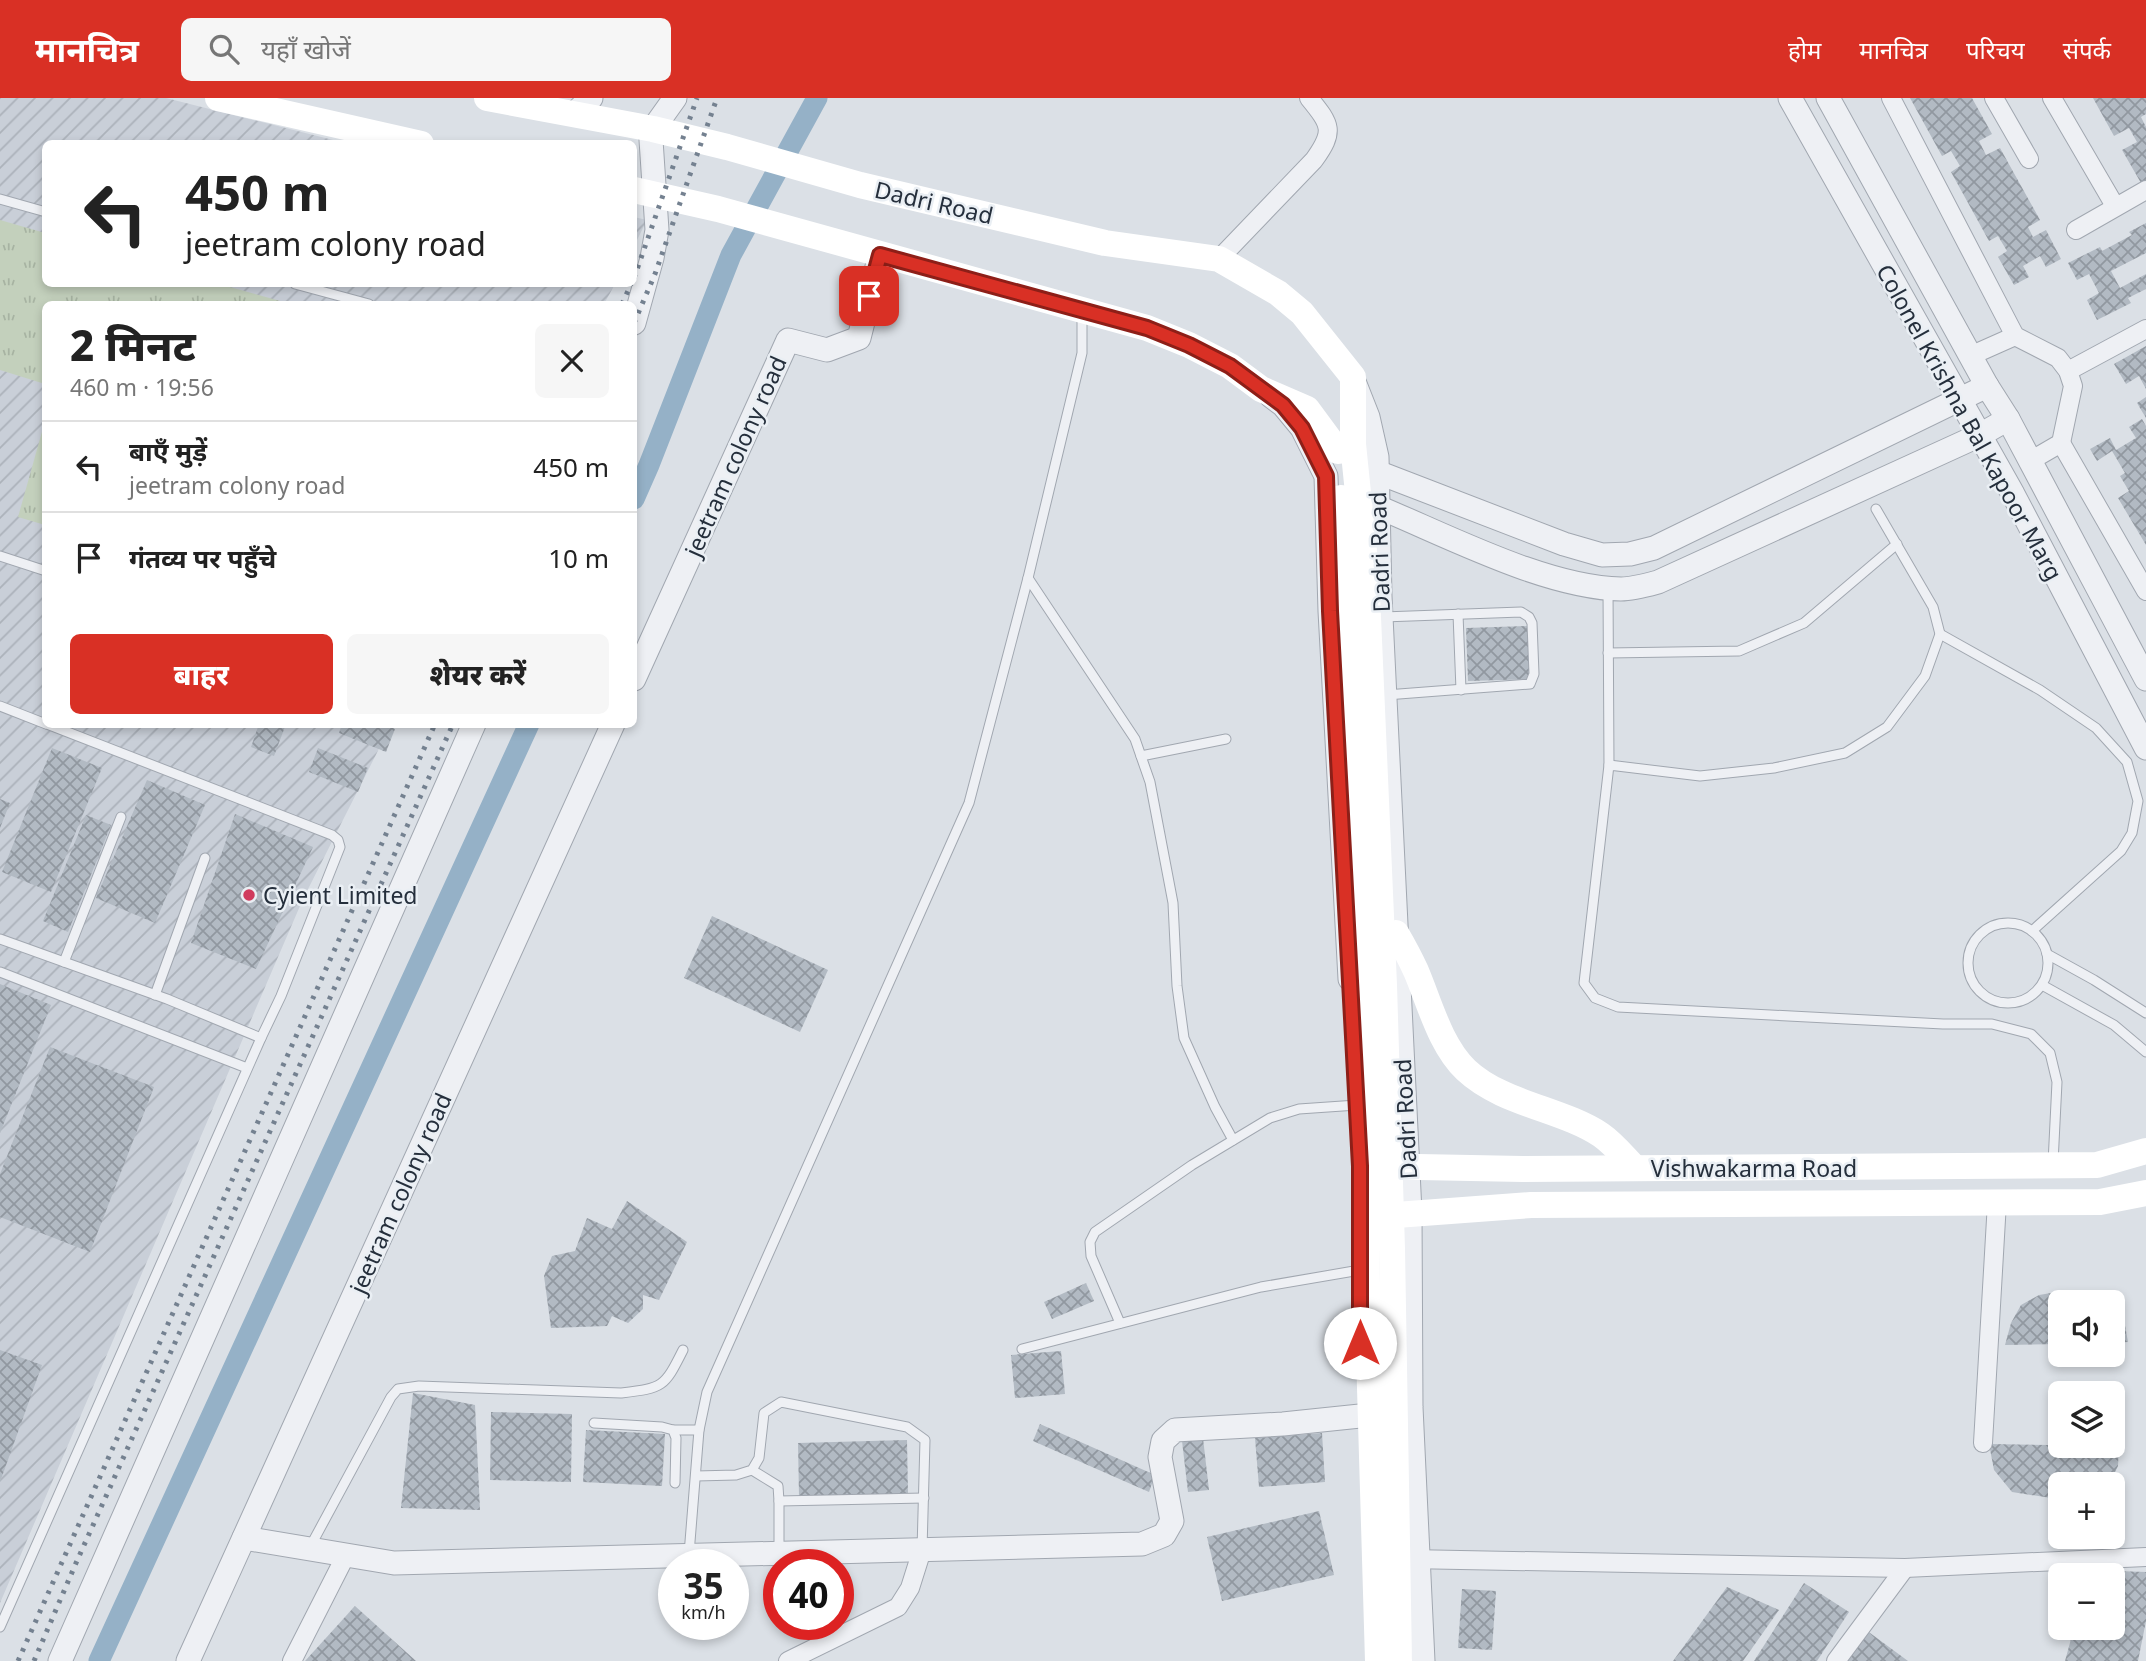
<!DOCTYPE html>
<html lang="hi">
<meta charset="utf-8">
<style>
:root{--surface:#fff;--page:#f6f6f6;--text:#222;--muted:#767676;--line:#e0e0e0;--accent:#d93025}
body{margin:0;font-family:"Noto Sans","Noto Sans Devanagari",sans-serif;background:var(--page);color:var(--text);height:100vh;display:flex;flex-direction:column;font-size:26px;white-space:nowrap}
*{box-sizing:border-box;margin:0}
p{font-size:23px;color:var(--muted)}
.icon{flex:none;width:38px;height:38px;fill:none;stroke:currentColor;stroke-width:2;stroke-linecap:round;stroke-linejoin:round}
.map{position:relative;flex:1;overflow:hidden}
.sheet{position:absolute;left:42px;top:203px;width:595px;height:427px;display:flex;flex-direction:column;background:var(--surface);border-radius:10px;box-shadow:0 4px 10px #0003}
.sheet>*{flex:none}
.top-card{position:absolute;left:42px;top:42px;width:595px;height:147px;border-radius:10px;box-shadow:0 4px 10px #0003;background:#fff;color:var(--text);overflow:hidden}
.buttons{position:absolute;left:2048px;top:1192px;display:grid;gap:14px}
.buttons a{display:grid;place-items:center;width:77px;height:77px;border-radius:10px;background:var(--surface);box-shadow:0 4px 10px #0003;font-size:35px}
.speed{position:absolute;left:658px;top:1451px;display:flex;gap:14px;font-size:35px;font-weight:700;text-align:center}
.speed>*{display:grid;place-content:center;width:91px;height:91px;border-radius:50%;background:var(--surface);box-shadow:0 4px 10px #0003;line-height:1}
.speed small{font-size:18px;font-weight:400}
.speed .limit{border:10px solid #d22;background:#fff;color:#111}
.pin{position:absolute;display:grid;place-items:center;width:60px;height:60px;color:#fff;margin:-30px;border-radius:14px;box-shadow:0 4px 10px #0006}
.me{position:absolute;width:77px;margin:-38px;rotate:0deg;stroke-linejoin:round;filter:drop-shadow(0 0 5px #0008)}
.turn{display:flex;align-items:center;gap:24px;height:147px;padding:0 28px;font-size:32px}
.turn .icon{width:91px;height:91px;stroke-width:2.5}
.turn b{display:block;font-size:49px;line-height:60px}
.round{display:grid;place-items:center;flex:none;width:74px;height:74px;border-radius:10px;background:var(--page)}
.headline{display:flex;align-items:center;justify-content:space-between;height:119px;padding:0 28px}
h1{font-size:42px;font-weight:800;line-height:52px}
.button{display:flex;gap:14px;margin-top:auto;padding:14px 28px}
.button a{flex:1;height:80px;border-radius:10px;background:var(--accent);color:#fff;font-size:28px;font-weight:800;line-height:80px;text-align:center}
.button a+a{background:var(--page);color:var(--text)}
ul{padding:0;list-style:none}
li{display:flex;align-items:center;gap:21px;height:91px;padding:0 28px;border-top:2px solid var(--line)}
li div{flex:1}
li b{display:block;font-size:26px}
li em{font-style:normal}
header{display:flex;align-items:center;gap:42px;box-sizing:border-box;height:98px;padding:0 35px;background:var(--accent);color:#fff}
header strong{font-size:33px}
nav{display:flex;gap:38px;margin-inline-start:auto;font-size:24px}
.search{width:490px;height:63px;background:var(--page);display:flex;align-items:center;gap:18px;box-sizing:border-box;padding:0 24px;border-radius:10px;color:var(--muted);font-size:26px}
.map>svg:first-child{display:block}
</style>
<header>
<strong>मानचित्र</strong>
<div class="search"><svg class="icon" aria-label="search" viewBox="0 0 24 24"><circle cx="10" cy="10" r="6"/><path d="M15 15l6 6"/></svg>यहाँ खोजें</div>
<nav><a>होम</a><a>मानचित्र</a><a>परिचय</a><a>संपर्क</a></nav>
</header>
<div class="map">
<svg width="2146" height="1563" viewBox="0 0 2146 1563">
<defs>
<pattern id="industrial-furrows" width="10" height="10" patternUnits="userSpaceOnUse" patternTransform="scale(1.75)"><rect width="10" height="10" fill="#c9cfd8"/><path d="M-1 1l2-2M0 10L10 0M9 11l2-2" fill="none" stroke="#acb2ba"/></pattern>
<pattern id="park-tufts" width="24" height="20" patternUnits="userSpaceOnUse" patternTransform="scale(1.75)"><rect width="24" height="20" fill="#c3d0bc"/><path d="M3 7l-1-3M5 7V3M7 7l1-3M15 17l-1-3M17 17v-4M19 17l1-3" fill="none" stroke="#a7b3a2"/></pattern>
<pattern id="building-cross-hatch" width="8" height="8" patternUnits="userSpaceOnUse" patternTransform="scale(1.75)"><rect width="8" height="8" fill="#b2bac3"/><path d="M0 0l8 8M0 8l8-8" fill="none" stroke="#9198a0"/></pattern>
</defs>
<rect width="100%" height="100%" fill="#dbe0e6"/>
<g fill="url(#industrial-furrows)">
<polygon points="0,0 166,0 345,45 46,46 46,186 615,186 604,206 46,206 46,626 391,627 303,801 0,1505"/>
<polygon points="634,119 647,122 634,148"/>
</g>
<g fill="url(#park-tufts)">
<polygon points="0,122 45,135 46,186 219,186 291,206 46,206 45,286 0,272"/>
<polygon points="45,323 46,427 45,427 18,419"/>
</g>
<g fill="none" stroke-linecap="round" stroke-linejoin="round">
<g stroke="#95b1c7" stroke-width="21">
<polyline points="634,401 649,367 731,157 817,0"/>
<polyline points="99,1563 529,626"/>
</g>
</g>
<g fill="url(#building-cross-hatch)">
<polygon points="1910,0 1972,0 1992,36 1979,43 1986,57 2000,50 2040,122 2028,129 2033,139 2046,132 2061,161 2046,169 2040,158 2023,168 2029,179 2014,187 1998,159 2007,153 1998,138 1989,143 1951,74 1960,68 1951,53 1942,58"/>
<polygon points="2093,0 2146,0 2146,16 2141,19 2146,29 2146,82 2141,85 2122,52 2137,44 2129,30 2114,38"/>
<polygon points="2146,125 2146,155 2111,173 2120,190 2146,176 2146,191 2128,200 2131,205 2097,222 2087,202 2099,195 2089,176 2077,182 2068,165 2100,149 2102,153 2132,137 2129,134"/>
<polygon points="2146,248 2146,291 2139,278 2126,286 2114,266"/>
<polygon points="2146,299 2146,320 2137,305"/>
<polygon points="2142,321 2146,328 2146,447 2118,400 2129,393 2120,378 2125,375 2112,353 2097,363 2090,351 2110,340 2116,352 2136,340 2129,329"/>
<polygon points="1529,528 1530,581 1468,583 1466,530"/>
<polygon points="259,626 286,626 274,658 251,649"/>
<polygon points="342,626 385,626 395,631 386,654 339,635"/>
<polygon points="52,650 102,670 51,794 2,774"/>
<polygon points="318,650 368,670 358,694 309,674"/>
<polygon points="147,682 205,707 155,825 96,800"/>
<polygon points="0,701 10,705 0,730"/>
<polygon points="235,716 313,749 256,871 191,845"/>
<polygon points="86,717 111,727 68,834 43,823"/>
<polygon points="712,818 828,872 800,934 684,880"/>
<polygon points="0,886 51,907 0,1035"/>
<polygon points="50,949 154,989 90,1154 0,1119 0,1076"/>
<polygon points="627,1103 687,1144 659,1202 643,1197 643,1211 628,1225 612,1218 607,1228 551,1230 544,1178 552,1158 575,1153 587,1120 612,1131"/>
<polygon points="1086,1185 1094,1203 1052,1221 1044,1204"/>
<polygon points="2063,1193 2087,1196 2106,1204 2060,1204 2060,1246 2005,1247 2011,1225 2021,1207 2039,1197"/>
<polygon points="2112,1206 2124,1222 2128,1244 2112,1245"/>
<polygon points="0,1252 42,1267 0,1384"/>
<polygon points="1061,1253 1065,1296 1015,1300 1011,1257"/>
<polygon points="413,1295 475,1307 480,1412 401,1410"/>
<polygon points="491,1314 572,1316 571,1384 490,1382"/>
<polygon points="1040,1326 1155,1377 1149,1394 1033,1343"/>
<polygon points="586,1332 665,1336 662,1388 583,1384"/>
<polygon points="1322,1335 1325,1384 1259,1389 1255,1340"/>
<polygon points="1203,1340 1209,1392 1188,1394 1182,1343"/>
<polygon points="907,1342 908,1397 799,1399 798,1345"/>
<polygon points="2112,1345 2119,1345 2118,1368 2109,1386 2060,1386 2060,1398 2051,1400 2012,1394 1994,1372 1989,1346 2112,1348"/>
<polygon points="1319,1413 1334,1477 1222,1503 1207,1439"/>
<polygon points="2089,1472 2146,1474 2146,1523 2138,1563 2065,1563 2074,1530 2112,1530 2112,1477 2087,1477"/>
<polygon points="1804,1485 1849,1514 1817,1563 1754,1563"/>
<polygon points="1727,1489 1779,1512 1743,1563 1673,1563"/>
<polygon points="1462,1491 1496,1493 1492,1552 1458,1550"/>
<polygon points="355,1508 416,1563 305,1563"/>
<polygon points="1866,1532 1908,1563 1844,1563"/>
</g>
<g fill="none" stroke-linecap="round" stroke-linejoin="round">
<g stroke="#a1a7b0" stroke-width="11">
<g id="service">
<polyline points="0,101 46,114"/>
<polyline points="295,186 369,206"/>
<polyline points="1876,411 1933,509 1940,536 1925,578 1887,629 1845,655 1774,670 1700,678 1609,667 1584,885 1595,900 1618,909 1943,926 1992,926 2031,936 2050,955 2057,984 2053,1065"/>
<polyline points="0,458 46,473"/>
<polyline points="1028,480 1135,641 1150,684 1173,805 1177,888 1184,940 1215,1009 1233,1042"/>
<polyline points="1608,490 1609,667"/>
<polyline points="1458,516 1461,592"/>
<polyline points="1383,519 1521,514 1529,519 1532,525 1534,576 1530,586 1386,597"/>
<polyline points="1940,536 2040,592 2096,630 2127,664 2138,703 2132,735 2121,753 2032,833"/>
<polyline points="1608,555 1739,553 1804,525 1897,446"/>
<polyline points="0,608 46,626"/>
<polyline points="1141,658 1226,641"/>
<circle cx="2008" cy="865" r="40"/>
<polyline points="0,841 167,901 261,940"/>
<polyline points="2047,856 2094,882 2146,915"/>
<polyline points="64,864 121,719"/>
<polyline points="0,874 247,970"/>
<polyline points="2042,887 2114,927 2146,954"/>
<polyline points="155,897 205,760"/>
<polyline points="1120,1225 1091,1158 1090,1144 1095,1134 1192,1067 1270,1020 1299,1011 1357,1007"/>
<polyline points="1022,1251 1261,1189 1360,1172"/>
<polyline points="594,1325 662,1329 673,1332 676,1340 675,1385"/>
<polyline points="673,1332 699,1332"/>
<polyline points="752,1372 778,1388 779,1403 924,1400"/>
<polyline points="696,1378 736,1377 752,1372 759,1360 764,1315 781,1304 907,1329 925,1342 922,1452"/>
<polyline points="779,1403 779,1454"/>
<path d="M310,1449L391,1299L398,1291L419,1288L621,1295C663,1290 664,1290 683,1252"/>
<polyline points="689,1456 699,1332 707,1294 969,705 1028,480 1082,255 1082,214"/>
<polyline points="0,1529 261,940 281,898 340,749 338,742 332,737 47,626"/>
</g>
</g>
<g stroke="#a1a7b0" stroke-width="20">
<g id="minor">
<polyline points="1891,0 2015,238 2058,260 2068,273 2073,288 2061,345 2030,363"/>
<polyline points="1994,0 2029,61"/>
<polyline points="2052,0 2115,108"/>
<polyline points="2076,132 2146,92"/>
<path d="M1219,161L1314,62C1335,33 1331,27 1309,0"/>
<polyline points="1970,258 2015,238"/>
<polyline points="2068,273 2146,231"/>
<polyline points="2061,345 2146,493"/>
<polyline points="1983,1345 1997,1104"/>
<polyline points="1408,1461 1905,1470 2146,1459"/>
<polyline points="292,1563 346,1457"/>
<polyline points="788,1563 898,1509 910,1490 922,1452"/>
<polyline points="1836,1563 1905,1470"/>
</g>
</g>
<g stroke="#a1a7b0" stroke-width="25">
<g id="tertiary">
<polyline points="1790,0 2013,396 2146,650"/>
<polyline points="1828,0 1987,288 2008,321 2146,581"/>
<polyline points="575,15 591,0"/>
<polyline points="634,225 652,160 657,132 651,42 653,31 675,0"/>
<polyline points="1355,286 1368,319 1377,359 1380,498 1410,1114 1411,1309 1423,1563"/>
<polyline points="1271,298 1283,307 1302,330 1326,378 1330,513 1350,881"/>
<polyline points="1364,375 1377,374 1564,446 1602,457 1630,456 1654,450 1987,288"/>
<path d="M1366,410L1378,409C1448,438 1547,490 1621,491C1633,491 1647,487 1658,484L1980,337L2008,321"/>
<polyline points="634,581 788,242 827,252 859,240 880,157"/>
<polyline points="244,1440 394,1465 1142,1446 1164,1437 1172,1423 1160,1359 1163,1343 1175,1332 1283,1326 1360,1318"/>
<polyline points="60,1563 474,626"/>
<polyline points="188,1563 613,626"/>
</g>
</g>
<use href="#service" stroke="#eef0f4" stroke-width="9"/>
<use href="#minor" stroke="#eef0f4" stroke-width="18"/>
<use href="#tertiary" stroke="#eef0f4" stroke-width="23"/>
<g stroke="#fff" stroke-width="26">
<polyline points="218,0 421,46"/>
<polyline points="487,0 653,31 727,49 860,87 1105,145 1219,161 1278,195 1302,215 1353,279 1353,346"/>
<polyline points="634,92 718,111 1147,230 1189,247 1230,268 1261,291 1307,311 1338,353"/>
<path d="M1396,835C1403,847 1410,860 1416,873C1430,906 1440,947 1466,972C1502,1006 1562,1011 1601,1037C1614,1046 1624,1059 1635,1070"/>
<polyline points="1366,1068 1523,1071 2097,1067 2146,1053"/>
<polyline points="1369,1119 1531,1107 2100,1104 2146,1095"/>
</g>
<g stroke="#748190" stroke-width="5" stroke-dasharray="3.5 7" stroke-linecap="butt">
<polyline points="634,180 697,0"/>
<polyline points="622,206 631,186"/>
<polyline points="634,225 655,176 717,0"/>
<polyline points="18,1563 435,626"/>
<polyline points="34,1563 76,1465 453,626"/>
</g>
<g stroke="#fff" stroke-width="26">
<polyline points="1353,346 1366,473 1384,887 1392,1151 1399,1563"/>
<polyline points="1341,400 1359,711 1367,1187 1378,1563"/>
</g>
</g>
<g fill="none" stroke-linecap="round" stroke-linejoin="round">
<g stroke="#8d1f18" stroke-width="18">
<polyline id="route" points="869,198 880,157 1147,230 1189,247 1230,268 1283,307 1302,330 1326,378 1330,513 1360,1068 1360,1245"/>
</g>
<use href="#route" stroke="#d93025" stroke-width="12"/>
</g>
<circle fill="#d03b5d" stroke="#eaeff4" stroke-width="2.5" cx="249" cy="797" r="7"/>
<g text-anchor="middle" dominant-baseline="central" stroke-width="5" stroke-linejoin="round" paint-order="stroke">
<g font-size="23" fill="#252f3c" stroke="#eaeff4">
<text transform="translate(934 104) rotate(13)">Dadri Road</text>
<text transform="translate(1970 324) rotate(61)">Colonel Krishna Bal Kapoor Marg</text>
<text transform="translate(735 358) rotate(-66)">jeetram colony road</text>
<text transform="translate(1379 454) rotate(-92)">Dadri Road</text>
<text transform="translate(1405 1021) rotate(-93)">Dadri Road</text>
<text x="1754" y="1070">Vishwakarma Road</text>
<text transform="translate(400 1095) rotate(-66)">jeetram colony road</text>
</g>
<g font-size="23" fill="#252f3c" stroke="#eaeff4" text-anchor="start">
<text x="263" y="797">Cyient Limited</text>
</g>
</g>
</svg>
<div class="buttons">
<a><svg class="icon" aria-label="sound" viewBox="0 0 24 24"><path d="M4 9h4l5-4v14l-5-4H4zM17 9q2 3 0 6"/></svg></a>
<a><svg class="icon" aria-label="layers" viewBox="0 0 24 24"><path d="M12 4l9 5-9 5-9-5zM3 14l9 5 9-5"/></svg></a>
<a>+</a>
<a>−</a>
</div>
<div class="speed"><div>35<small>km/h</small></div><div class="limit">40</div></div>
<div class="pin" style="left:869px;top:198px;background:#d93025"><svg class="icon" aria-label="arrive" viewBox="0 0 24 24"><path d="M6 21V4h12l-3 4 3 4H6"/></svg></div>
<svg class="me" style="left:1360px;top:1245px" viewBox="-20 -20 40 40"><circle r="19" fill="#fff"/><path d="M0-13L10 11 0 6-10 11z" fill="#d93025"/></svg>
<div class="top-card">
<div class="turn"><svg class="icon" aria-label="left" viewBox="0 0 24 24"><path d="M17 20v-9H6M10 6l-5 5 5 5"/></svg><div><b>450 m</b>jeetram colony road</div></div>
</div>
<section class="sheet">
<div class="headline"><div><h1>2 मिनट</h1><p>460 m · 19:56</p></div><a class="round"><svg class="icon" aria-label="close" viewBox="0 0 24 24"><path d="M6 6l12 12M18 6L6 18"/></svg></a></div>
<ul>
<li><svg class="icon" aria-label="left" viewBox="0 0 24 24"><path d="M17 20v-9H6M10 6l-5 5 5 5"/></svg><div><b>बाएँ मुड़ें</b><p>jeetram colony road</p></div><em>450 m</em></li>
<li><svg class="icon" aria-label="arrive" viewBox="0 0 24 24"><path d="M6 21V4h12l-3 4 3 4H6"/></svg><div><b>गंतव्य पर पहुँचे</b></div><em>10 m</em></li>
</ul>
<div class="button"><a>बाहर</a><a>शेयर करें</a></div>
</section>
</div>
